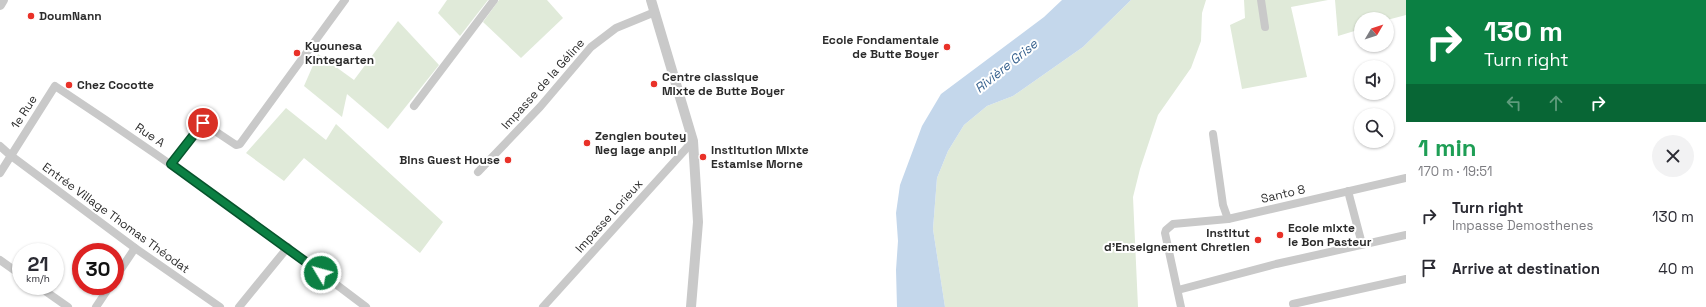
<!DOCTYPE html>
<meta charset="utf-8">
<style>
:root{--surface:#fff;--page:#f2f2f3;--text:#2b2b33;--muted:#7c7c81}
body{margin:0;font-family:"Space Grotesk",sans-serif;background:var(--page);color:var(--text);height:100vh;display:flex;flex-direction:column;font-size:15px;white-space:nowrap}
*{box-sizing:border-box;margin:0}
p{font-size:13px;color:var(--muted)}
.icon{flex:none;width:22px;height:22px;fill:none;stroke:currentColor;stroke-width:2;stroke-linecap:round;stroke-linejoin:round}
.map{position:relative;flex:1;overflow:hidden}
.panel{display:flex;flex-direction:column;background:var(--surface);width:300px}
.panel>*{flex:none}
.top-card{background:#0b8043;color:#fff;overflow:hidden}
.needle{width:26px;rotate:51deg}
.buttons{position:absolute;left:1354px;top:12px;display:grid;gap:8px}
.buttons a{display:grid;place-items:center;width:40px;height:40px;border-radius:50%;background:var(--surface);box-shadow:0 1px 3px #0004;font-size:20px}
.speed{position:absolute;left:12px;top:243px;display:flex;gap:8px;font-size:20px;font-weight:700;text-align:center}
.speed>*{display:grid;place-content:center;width:52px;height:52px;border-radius:50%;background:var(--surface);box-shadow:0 1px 3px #0004;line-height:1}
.speed small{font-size:10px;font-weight:400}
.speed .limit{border:6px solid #d22;background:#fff;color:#111}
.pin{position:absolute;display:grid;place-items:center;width:34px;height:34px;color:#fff;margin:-17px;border:2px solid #fff;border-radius:50%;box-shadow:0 1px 4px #0007}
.me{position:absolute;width:44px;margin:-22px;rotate:307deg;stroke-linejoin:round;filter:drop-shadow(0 0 3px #0008)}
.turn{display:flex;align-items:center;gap:14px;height:84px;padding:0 12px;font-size:18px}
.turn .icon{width:52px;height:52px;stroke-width:2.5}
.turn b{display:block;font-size:28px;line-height:34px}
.lanes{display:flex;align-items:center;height:38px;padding:0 12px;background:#0003;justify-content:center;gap:20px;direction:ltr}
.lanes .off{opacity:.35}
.round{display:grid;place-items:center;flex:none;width:42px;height:42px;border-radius:21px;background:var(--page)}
.overview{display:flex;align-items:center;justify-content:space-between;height:68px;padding:0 12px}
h1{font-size:24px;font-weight:800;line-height:30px;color:#1e9e55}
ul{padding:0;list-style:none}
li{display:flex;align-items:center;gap:12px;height:52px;padding:0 12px}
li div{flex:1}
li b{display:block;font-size:15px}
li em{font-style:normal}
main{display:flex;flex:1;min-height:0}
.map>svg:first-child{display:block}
</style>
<main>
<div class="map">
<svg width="1406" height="307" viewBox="0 0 1406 307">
<rect width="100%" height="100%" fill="#fff"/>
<g fill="#e0ead9">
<polygon points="447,0 488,0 460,36 438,13"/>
<polygon points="499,0 547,0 563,18 521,58 483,22"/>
<polygon points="1131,0 1206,0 1202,13 1201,41 1191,68 1158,115 1140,169 1133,197 1138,307 945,307 933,229 937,178 948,151 964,125 987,106 1013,96 1083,47"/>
<polygon points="1244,0 1328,0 1291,7 1307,77 1242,89 1230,25 1245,18"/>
<polygon points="1335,0 1406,0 1406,15 1387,20 1361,19 1361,29 1338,36"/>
<polygon points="398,21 439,65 388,129 347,94 342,117 304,86 318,54 354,80"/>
<polygon points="286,108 326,140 336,124 443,222 420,253 304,158 284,181 246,153"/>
</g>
<polygon fill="#c4d7eb" points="1062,0 1131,0 1083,47 1013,96 987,106 964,125 948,151 937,178 933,229 945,307 897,307 896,270 898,241 896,213 900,185 922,126 941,94 1044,17"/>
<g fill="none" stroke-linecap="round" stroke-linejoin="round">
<g stroke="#c9c9c9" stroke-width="8">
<polyline points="1261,0 1265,27"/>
<polyline points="414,106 494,0"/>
<polyline points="1213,134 1223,205 1228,219"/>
<polyline points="0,146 10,155 135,248 220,307"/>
<polyline points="171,164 203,123 236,145 240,144 345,0"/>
<polyline points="478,172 540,107 591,47 616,28 655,12"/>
<path d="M0,173L55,86C161,156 265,230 366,307"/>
<polyline points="1348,191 1362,244"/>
<polyline points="0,260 21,275"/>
<polyline points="115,278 135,248"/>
<polyline points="38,286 68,307"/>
<polyline points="1178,290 1276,264 1406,235"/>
<polyline points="1293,304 1406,279"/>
<polyline points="96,307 110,286"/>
<polyline points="239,307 288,247"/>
<polyline points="543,307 693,141"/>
<polyline points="1181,307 1165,233 1166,230 1173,224 1228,219 1406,178"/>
</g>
<g stroke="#c9c9c9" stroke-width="10">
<polyline points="651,0 693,141 698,222 691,307"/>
<polyline points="0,5 3,0"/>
</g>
</g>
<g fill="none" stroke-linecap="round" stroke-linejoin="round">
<g stroke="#07532c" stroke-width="10">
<polyline id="route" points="203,123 171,164 321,273"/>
</g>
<use href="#route" stroke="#0b8043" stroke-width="7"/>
</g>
<g fill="#e93128" stroke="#fff" stroke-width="1.5">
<circle cx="31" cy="16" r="4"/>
<circle cx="947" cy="47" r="4"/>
<circle cx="297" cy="53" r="4"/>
<circle cx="654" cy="84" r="4"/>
<circle cx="69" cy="85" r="4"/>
<circle cx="587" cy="143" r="4"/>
<circle cx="703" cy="157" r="4"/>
<circle cx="508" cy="160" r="4"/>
<circle cx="1280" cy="235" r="4"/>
<circle cx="1258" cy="240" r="4"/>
</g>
<g text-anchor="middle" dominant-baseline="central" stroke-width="4" stroke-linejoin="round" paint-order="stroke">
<g font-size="12" font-weight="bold" fill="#2c2c2c" stroke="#fff" text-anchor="start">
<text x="39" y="16">DoumNann</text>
<text x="939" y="40" text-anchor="end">Ecole Fondamentale<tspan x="939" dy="14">de Butte Boyer</tspan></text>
<text x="305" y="46">Kyounesa<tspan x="305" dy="14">Kintegarten</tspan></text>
<text x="662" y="77">Centre classique<tspan x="662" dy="14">Mixte de Butte Boyer</tspan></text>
<text x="77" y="85">Chez Cocotte</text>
<text x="595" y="136">Zenglen boutey<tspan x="595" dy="14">Neg lage anpil</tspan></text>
<text x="711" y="150">Institution Mixte<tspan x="711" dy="14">Estamise Morne</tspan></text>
<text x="500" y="160" text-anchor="end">Bins Guest House</text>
<text x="1288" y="228">Ecole mixte<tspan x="1288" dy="14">le Bon Pasteur</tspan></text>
<text x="1250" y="233" text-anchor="end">Institut<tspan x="1250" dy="14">d'Enseignement Chretien</tspan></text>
</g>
<g font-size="12" fill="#2c2c2c" stroke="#fff">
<text transform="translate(543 84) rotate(-48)">Impasse de la Géline</text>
<text transform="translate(24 112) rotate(-57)">1e Rue</text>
<text transform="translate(150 135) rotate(34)">Rue A</text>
<text transform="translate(1283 194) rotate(-13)">Santo 8</text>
<text transform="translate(609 216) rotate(-48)">Impasse Lorieux</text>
<text transform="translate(116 218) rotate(36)">Entrée Village Thomas Théodat</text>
</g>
<g font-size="13" font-style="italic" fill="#39638f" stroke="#fff">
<text transform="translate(1006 66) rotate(-39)">Rivière Grise</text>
</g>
</g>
</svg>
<div class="buttons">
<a><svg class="needle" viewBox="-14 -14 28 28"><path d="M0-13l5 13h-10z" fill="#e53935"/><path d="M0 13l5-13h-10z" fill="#7c7c81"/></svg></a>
<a><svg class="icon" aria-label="sound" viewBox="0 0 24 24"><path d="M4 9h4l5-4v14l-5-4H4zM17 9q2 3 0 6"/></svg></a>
<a><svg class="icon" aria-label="search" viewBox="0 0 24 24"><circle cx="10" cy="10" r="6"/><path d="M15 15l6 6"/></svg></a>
</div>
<div class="speed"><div>21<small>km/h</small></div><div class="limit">30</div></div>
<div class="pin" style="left:203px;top:123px;background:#d93025"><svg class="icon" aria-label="arrive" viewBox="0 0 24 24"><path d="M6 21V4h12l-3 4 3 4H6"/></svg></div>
<svg class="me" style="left:321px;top:273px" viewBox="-20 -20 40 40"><circle r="17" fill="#0b8043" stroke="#fff" stroke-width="3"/><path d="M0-11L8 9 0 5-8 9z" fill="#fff"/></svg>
</div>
<section class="panel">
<div class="top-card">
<div class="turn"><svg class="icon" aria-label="right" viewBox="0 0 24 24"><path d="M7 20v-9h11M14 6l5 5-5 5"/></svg><div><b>130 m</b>Turn right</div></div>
<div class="lanes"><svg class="icon off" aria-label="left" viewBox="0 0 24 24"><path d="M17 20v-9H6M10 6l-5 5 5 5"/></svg><svg class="icon off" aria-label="ahead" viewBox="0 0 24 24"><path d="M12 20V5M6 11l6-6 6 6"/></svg><svg class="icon" aria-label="right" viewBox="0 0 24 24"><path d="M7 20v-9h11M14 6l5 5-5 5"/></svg></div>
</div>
<div class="overview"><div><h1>1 min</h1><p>170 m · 19:51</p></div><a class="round"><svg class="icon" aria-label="close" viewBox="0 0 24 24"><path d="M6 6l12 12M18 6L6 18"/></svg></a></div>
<ul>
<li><svg class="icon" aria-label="right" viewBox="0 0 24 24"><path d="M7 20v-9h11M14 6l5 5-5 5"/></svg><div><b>Turn right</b><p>Impasse Demosthenes</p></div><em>130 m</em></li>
<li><svg class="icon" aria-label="arrive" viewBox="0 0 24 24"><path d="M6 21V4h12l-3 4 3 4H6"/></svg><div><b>Arrive at destination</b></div><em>40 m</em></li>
</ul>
</section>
</main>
